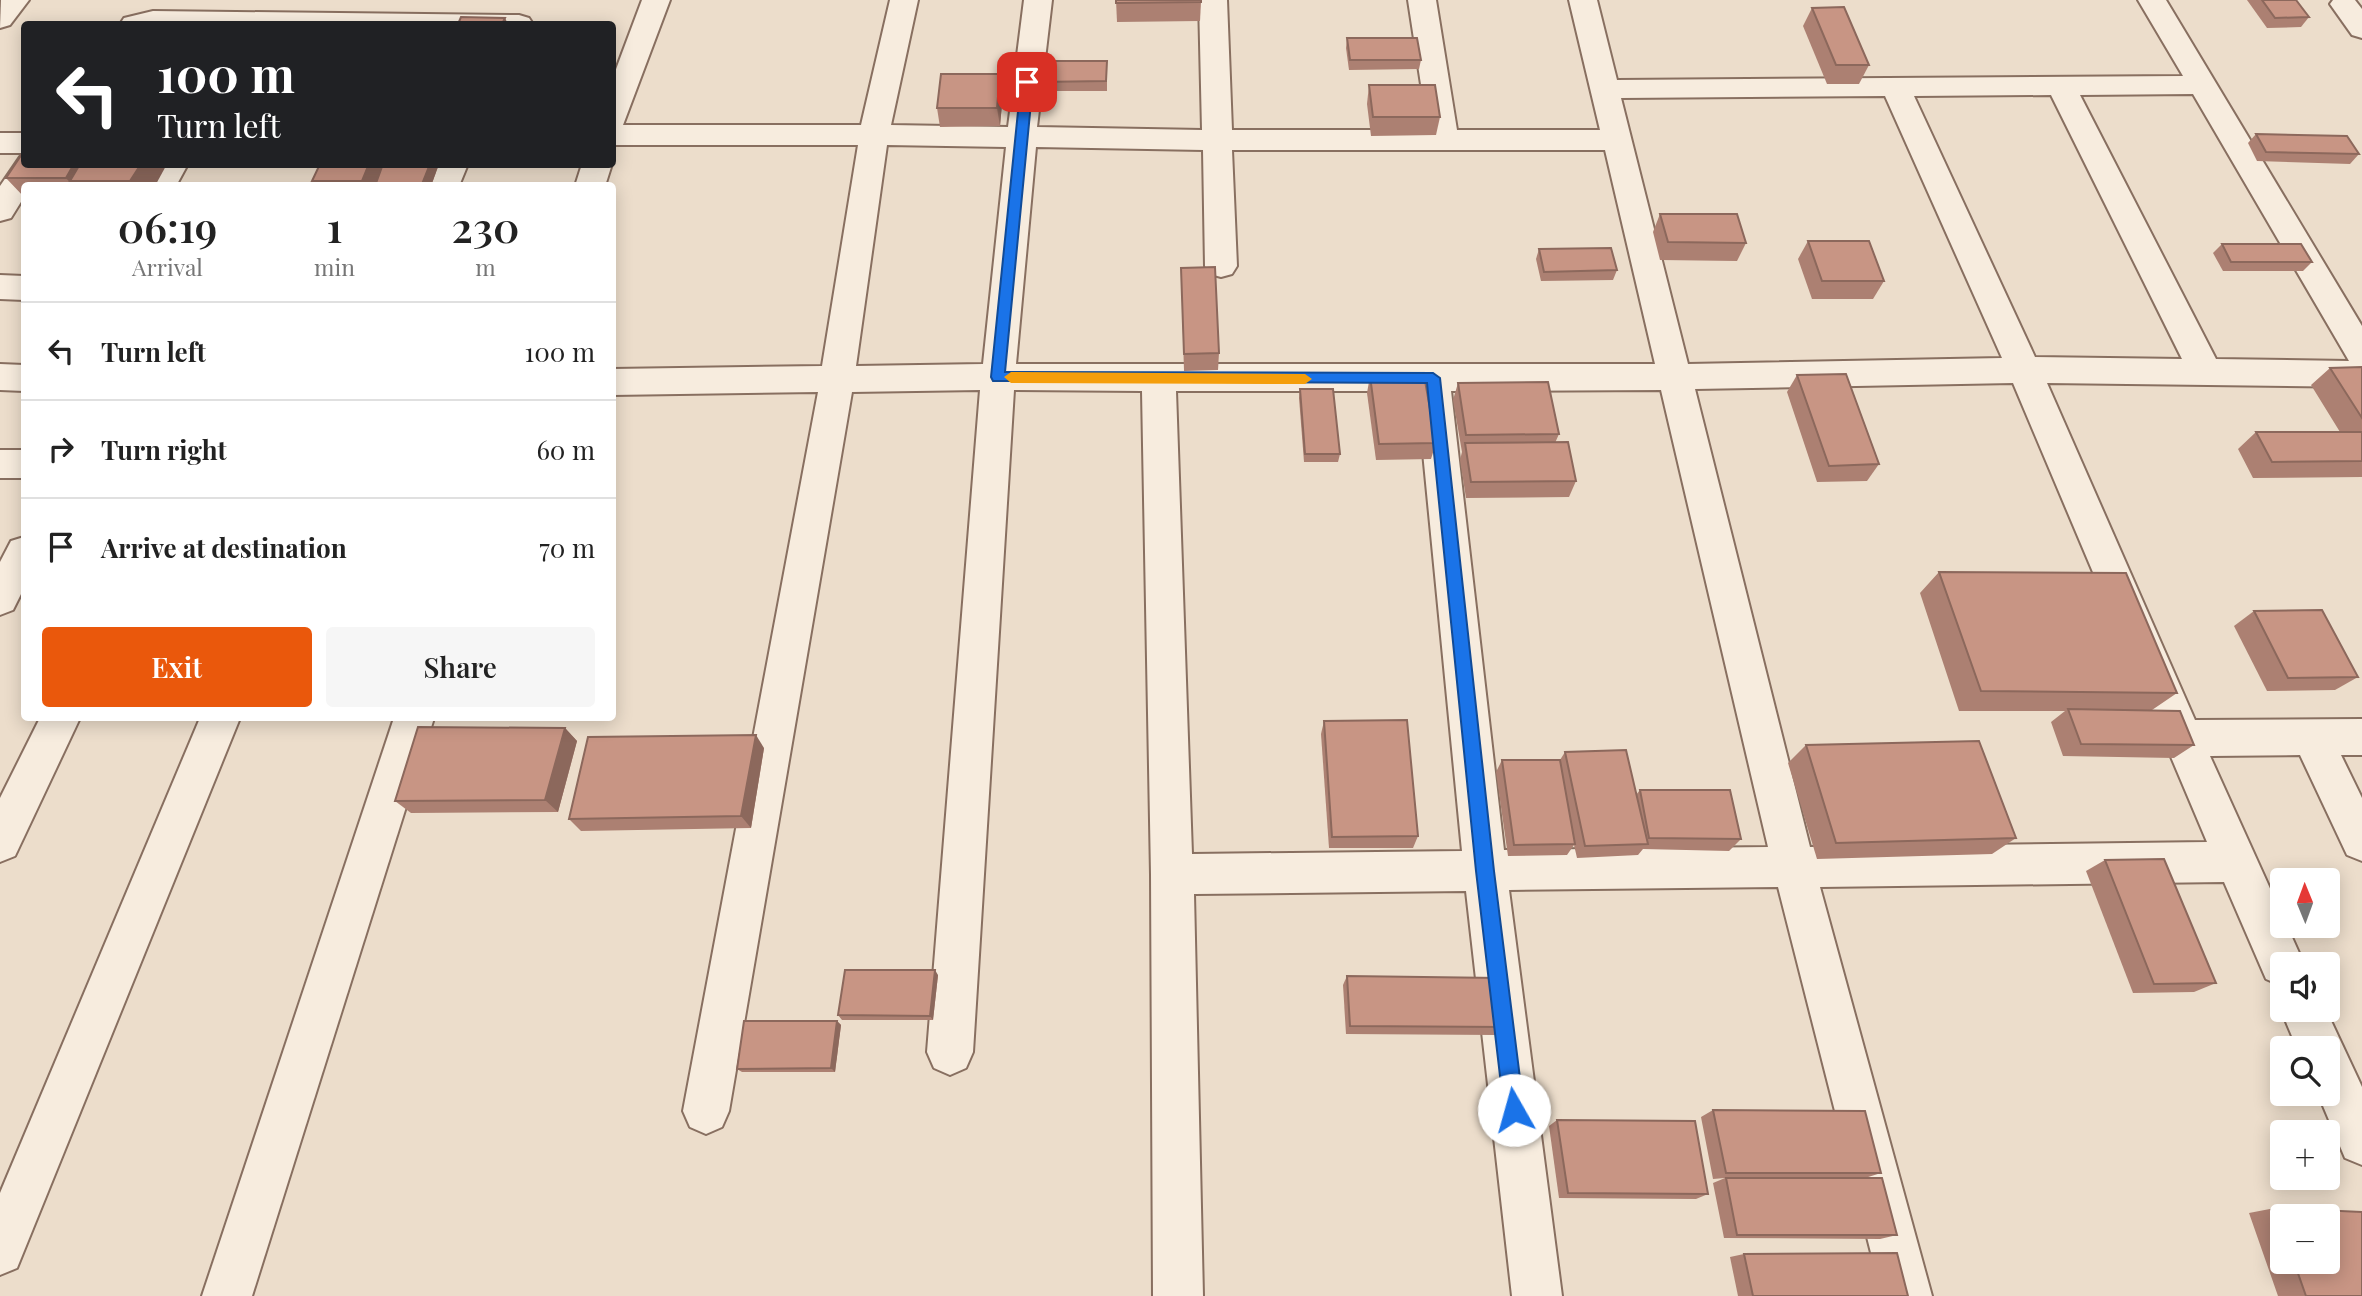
<!DOCTYPE html>
<meta charset="utf-8">
<style>
:root{--surface:#fff;--page:#f6f6f6;--text:#222;--muted:#767676;--line:#e0e0e0;--accent:#ea580c}
body{margin:0;font-family:"Playfair Display",serif;background:var(--page);color:var(--text);height:100vh;display:flex;flex-direction:column;font-size:26px;white-space:nowrap}
*{box-sizing:border-box;margin:0}
p{font-size:23px;color:var(--muted)}
.icon{flex:none;width:38px;height:38px;fill:none;stroke:currentColor;stroke-width:2;stroke-linecap:round;stroke-linejoin:round}
.map{position:relative;flex:1;overflow:hidden}
.side{position:absolute;left:21px;top:182px;width:595px;height:539px;display:flex;flex-direction:column;background:var(--surface);border-radius:7px;box-shadow:0 4px 18px #0003}
.side>*{flex:none}
.top-card{position:absolute;left:21px;top:21px;width:595px;height:147px;border-radius:7px;box-shadow:0 4px 18px #0003;background:#202124;color:#fff;overflow:hidden}
.needle{width:46px;rotate:359deg}
.tools{position:absolute;left:2270px;top:868px;display:grid;gap:14px}
.tools a{display:grid;place-items:center;width:70px;height:70px;border-radius:7px;background:var(--surface);box-shadow:0 4px 18px #0003;font-size:35px}
.pin{position:absolute;display:grid;place-items:center;width:60px;height:60px;color:#fff;margin:-30px;border-radius:14px;box-shadow:0 4px 10px #0006}
.me{position:absolute;width:77px;margin:-38px;rotate:353deg;stroke-linejoin:round;filter:drop-shadow(0 0 5px #0008)}
.turn{display:flex;align-items:center;gap:24px;height:147px;padding:0 21px;font-size:32px}
.turn .icon{width:91px;height:91px;stroke-width:2.5}
.turn b{display:block;font-size:49px;line-height:60px}
.eta{display:flex;justify-content:space-evenly;align-items:center;height:119px;text-align:center}
.eta b{font-size:42px;font-weight:600;line-height:49px}
.primary-button{display:flex;gap:14px;margin-top:auto;padding:14px 21px}
.primary-button a{flex:1;height:80px;border-radius:7px;background:var(--accent);color:#fff;font-size:28px;font-weight:600;line-height:80px;text-align:center}
.primary-button a+a{background:var(--page);color:var(--text)}
ul{padding:0;list-style:none}
li{display:flex;align-items:center;gap:21px;height:98px;padding:0 21px;border-top:2px solid var(--line)}
li div{flex:1}
li b{display:block;font-size:26px}
li em{font-style:normal}
.map>svg:first-child{display:block}
</style>
<div class="map">
<svg width="2362" height="1296" viewBox="0 0 2362 1296">
<rect width="100%" height="100%" fill="#ecddcb"/>
<g fill="none" stroke-linecap="round" stroke-linejoin="round">
<g stroke="#886f60" stroke-width="4">
<g id="minor">
<polygon points="29,0 10,25 0,28 1,0"/>
<path d="M642,0H670L623,125H861L890,0H918L891,125L1008,127L1024,0H1052L1037,127L1202,130L1199,0H1227L1232,130H1428L1408,0H1436L1457,130H1600L1569,0H1597L1617,80L2183,76L2138,0H2166L2362,326V387L2047,383L2195,720L2362,719V755H2341L2362,798V861L2347,855L2300,755L2210,756L2282,915V926H2287L2304,964H2282V986L2266,979L2224,882L1820,887L1932,1296H1882L1778,887L1509,890L1562,1296H1512L1466,891L1194,894L1203,1296H1153L1151,874L1142,391L1014,390L973,1052L966,1068L950,1075L934,1068L927,1052L980,390L852,392L729,1111L722,1127L706,1134L690,1127L683,1111L818,392L612,395V369L822,366L858,145H612V80ZM2193,94L2349,361L2216,359L2080,95ZM2051,95L2182,359L2035,357L1914,96ZM1885,96L2002,358L1688,364L1621,98ZM887,145L1006,147L983,364L856,366ZM1036,147L1203,150L1205,266L1210,274L1221,277L1232,274L1237,266L1232,150H1605L1655,364H1016ZM2013,383L2207,842L1810,847L1695,389ZM1661,390L1768,847L1504,850L1451,391ZM1176,391H1417L1462,851L1192,854Z"/>
<polygon points="2333,0 2355,0 2362,9 2362,38 2352,35 2330,4"/>
<polygon points="153,11 519,15 529,18 533,24 120,24 124,18"/>
<rect x="0" y="133" width="24" height="20"/>
<polygon points="24,156 24,164 46,164 32,186 24,186 24,197 11,218 0,221 0,186 20,157"/>
<polygon points="158,164 188,164 176,186 145,186"/>
<polygon points="438,164 468,164 459,186 429,186"/>
<polygon points="582,164 612,164 605,186 575,186"/>
<polygon points="0,275 24,276 24,300 0,299"/>
<polygon points="0,364 24,365 24,391 0,390"/>
<rect x="0" y="450" width="24" height="28"/>
<polygon points="24,537 24,588 13,610 0,615 0,562 11,541"/>
<polygon points="40,718 80,718 15,856 0,862 0,798"/>
<polygon points="200,718 240,718 17,1268 0,1275 0,1193"/>
<polygon points="394,718 434,718 252,1296 202,1296"/>
<polygon points="2282,1007 2282,1010 2326,1010 2362,1087 2362,1165 2345,1158 2318,1094 2328,1094 2328,1048 2297,1048 2281,1010"/>
</g>
</g>
<use href="#minor" fill="#f7ecde" fill-rule="evenodd"/>
</g>
<g fill="#ac8072" fill-rule="evenodd">
<polygon points="1116,0 1201,2 1200,21 1117,22"/>
<polygon points="2247,0 2296,0 2309,17 2301,27 2267,28"/>
<polygon points="1812,8 1869,65 1859,84 1827,84 1803,26"/>
<polygon points="1347,38 1421,60 1419,69 1349,70 1346,48"/>
<polygon points="1107,61 1107,91 1041,91 1040,82"/>
<polygon points="1000,74 1003,93 1000,126 940,127 937,108"/>
<polygon points="1369,85 1440,117 1436,135 1371,136 1367,104"/>
<polygon points="2256,134 2359,154 2350,164 2257,161 2248,143"/>
<polygon points="24,151 155,186 24,186 24,197 6,178"/>
<polygon points="320,164 439,164 431,186 315,186 312,181"/>
<polygon points="1660,214 1746,243 1737,261 1660,260 1653,232"/>
<polygon points="1808,241 1884,281 1873,299 1812,299 1798,259"/>
<polygon points="2222,244 2312,262 2303,271 2223,271 2213,253"/>
<polygon points="1539,249 1617,270 1613,280 1541,281 1536,259"/>
<polygon points="1181,268 1219,353 1218,370 1184,371"/>
<polygon points="2362,367 2362,477 2253,478 2238,449 2256,432 2340,432 2311,385 2330,368"/>
<polygon points="1797,375 1879,464 1867,481 1817,482 1787,392"/>
<polygon points="1370,376 1436,443 1431,459 1376,460 1367,393"/>
<polygon points="1458,383 1559,434 1555,443 1576,481 1569,497 1466,498 1460,460 1462,452 1453,400"/>
<polygon points="1300,389 1340,454 1338,462 1304,462 1299,398"/>
<polygon points="1939,572 2177,693 2152,710 2194,745 2174,758 2063,756 2051,722 2065,711 1959,711 1920,593"/>
<polygon points="2254,611 2358,677 2335,690 2267,691 2234,626"/>
<polygon points="1324,721 1418,836 1413,848 1329,848 1321,734"/>
<polygon points="565,728 577,741 558,812 411,813 395,801"/>
<polygon points="1806,745 2016,838 1992,854 1817,859 1788,763"/>
<polygon points="764,748 751,828 581,831 569,819"/>
<polygon points="1565,752 1636,795 1640,790 1741,839 1729,851 1643,849 1638,855 1577,858 1574,845 1567,855 1508,856 1496,772 1502,760 1560,760"/>
<polygon points="2105,860 2216,983 2194,992 2133,993 2086,871"/>
<polygon points="938,975 933,1020 842,1020 838,1015"/>
<polygon points="1347,976 1504,1027 1496,1035 1346,1034 1343,985"/>
<polygon points="837,1021 841,1025 835,1072 742,1072 737,1069"/>
<polygon points="1713,1110 1881,1173 1865,1178 1897,1235 1880,1239 1724,1238 1713,1183 1725,1178 1713,1179 1701,1117"/>
<polygon points="1557,1120 1708,1194 1696,1199 1559,1198 1549,1126"/>
<path d="M2275,1208L2362,1296H2278L2249,1213ZM2282,1216L2328,1262H2282Z"/>
<polygon points="1744,1254 1908,1296 1738,1296 1730,1257"/>
</g>
<g fill="#8c685c">
<polygon points="505,18 508,24 502,24"/>
<polygon points="1000,74 1003,93 1000,126 997,108"/>
<polygon points="74,164 102,164 70,181 74,186 73,186 66,178"/>
<polygon points="141,164 167,164 155,186 134,186 130,181"/>
<polygon points="369,164 389,164 380,186 366,186 362,181"/>
<polygon points="430,164 439,164 431,186 423,186 422,184"/>
<polygon points="565,728 577,741 558,812 545,800"/>
<polygon points="756,735 764,748 751,828 741,816"/>
<polygon points="935,970 938,975 933,1020 930,1016"/>
<polygon points="837,1021 841,1025 835,1072 831,1068"/>
</g>
<g fill="#c89584" stroke="#8c685c" stroke-width="2">
<polygon points="1116,0 1201,0 1201,2 1116,3"/>
<polygon points="2262,0 2296,0 2309,17 2275,18"/>
<polygon points="1844,7 1869,65 1836,65 1812,8"/>
<polygon points="461,17 505,18 502,24 458,24"/>
<polygon points="1347,38 1417,38 1421,60 1350,60"/>
<polygon points="1042,61 1107,61 1106,81 1040,82"/>
<polygon points="941,74 1000,74 997,108 937,108"/>
<polygon points="1369,85 1435,85 1440,117 1373,117"/>
<polygon points="2256,134 2347,136 2359,154 2266,152"/>
<polygon points="24,151 24,164 74,164 66,178 6,178"/>
<polygon points="80,164 141,164 130,181 70,181"/>
<polygon points="320,164 369,164 362,181 312,181"/>
<polygon points="383,164 430,164 422,184 375,186"/>
<polygon points="1660,214 1737,214 1746,243 1668,242"/>
<polygon points="1808,241 1869,241 1884,281 1822,281"/>
<polygon points="2222,244 2301,244 2312,262 2231,262"/>
<polygon points="1611,248 1617,270 1544,272 1539,249"/>
<polygon points="1215,267 1219,353 1184,354 1181,268"/>
<polygon points="2362,367 2362,418 2330,368"/>
<polygon points="1846,374 1879,464 1829,466 1797,375"/>
<polygon points="1424,375 1436,443 1379,444 1370,376"/>
<polygon points="1548,382 1559,434 1466,435 1458,383"/>
<polygon points="1300,389 1333,389 1340,454 1305,454"/>
<polygon points="2256,432 2362,432 2362,461 2272,462"/>
<polygon points="1568,442 1576,481 1471,482 1465,443"/>
<polygon points="1939,572 2126,573 2177,693 1981,691"/>
<polygon points="2322,610 2358,677 2288,678 2254,611"/>
<polygon points="2068,709 2180,711 2194,745 2081,744"/>
<polygon points="1407,720 1418,836 1332,837 1324,721"/>
<polygon points="418,727 565,728 545,800 395,801"/>
<polygon points="756,735 741,816 569,819 588,737"/>
<polygon points="1979,741 2016,838 1836,843 1806,745"/>
<polygon points="1626,750 1648,844 1585,846 1565,752"/>
<polygon points="1502,760 1560,760 1575,844 1514,845"/>
<polygon points="1640,790 1730,790 1741,839 1649,838"/>
<polygon points="2164,859 2216,983 2154,984 2105,860"/>
<polygon points="845,970 935,970 930,1016 838,1015"/>
<polygon points="1347,976 1499,978 1504,1027 1350,1026"/>
<polygon points="744,1021 837,1021 831,1068 737,1069"/>
<polygon points="1713,1110 1865,1111 1881,1173 1726,1173"/>
<polygon points="1557,1120 1695,1121 1708,1194 1568,1193"/>
<polygon points="1726,1178 1882,1178 1897,1235 1737,1235"/>
<polygon points="2275,1208 2362,1212 2362,1296 2306,1296 2294,1262 2328,1262 2328,1216 2282,1216 2282,1229"/>
<polygon points="1897,1253 1908,1296 1753,1296 1744,1254"/>
</g>
<polygon fill="#1a73e8" stroke="#114b97" stroke-width="2" points="1027,78 1033,82 1005,372 1433,373 1440,378 1494,871 1524,1110 1521,1117 1514,1120 1507,1117 1504,1110 1476,871 1427,383 993,381 991,377 1021,82"/>
<polygon fill="#f59e0b" points="1011,372 1305,374 1312,379 1305,384 1011,383 1004,377"/>
</svg>
<div class="tools">
<a><svg class="needle" viewBox="-14 -14 28 28"><path d="M0-13l5 13h-10z" fill="#e53935"/><path d="M0 13l5-13h-10z" fill="#767676"/></svg></a>
<a><svg class="icon" aria-label="sound" viewBox="0 0 24 24"><path d="M4 9h4l5-4v14l-5-4H4zM17 9q2 3 0 6"/></svg></a>
<a><svg class="icon" aria-label="search" viewBox="0 0 24 24"><circle cx="10" cy="10" r="6"/><path d="M15 15l6 6"/></svg></a>
<a>+</a>
<a>−</a>
</div>
<div class="pin" style="left:1027px;top:82px;background:#d93025"><svg class="icon" aria-label="arrive" viewBox="0 0 24 24"><path d="M6 21V4h12l-3 4 3 4H6"/></svg></div>
<svg class="me" style="left:1514px;top:1110px" viewBox="-20 -20 40 40"><circle r="19" fill="#fff"/><path d="M0-13L10 11 0 6-10 11z" fill="#1a73e8"/></svg>
<div class="top-card">
<div class="turn"><svg class="icon" aria-label="left" viewBox="0 0 24 24"><path d="M17 20v-9H6M10 6l-5 5 5 5"/></svg><div><b>100 m</b>Turn left</div></div>
</div>
<section class="side">
<div class="eta">
<div><b>06:19</b><p>Arrival</p></div>
<div><b>1</b><p>min</p></div>
<div><b>230</b><p>m</p></div>
</div>
<ul>
<li><svg class="icon" aria-label="left" viewBox="0 0 24 24"><path d="M17 20v-9H6M10 6l-5 5 5 5"/></svg><div><b>Turn left</b></div><em>100 m</em></li>
<li><svg class="icon" aria-label="right" viewBox="0 0 24 24"><path d="M7 20v-9h11M14 6l5 5-5 5"/></svg><div><b>Turn right</b></div><em>60 m</em></li>
<li><svg class="icon" aria-label="arrive" viewBox="0 0 24 24"><path d="M6 21V4h12l-3 4 3 4H6"/></svg><div><b>Arrive at destination</b></div><em>70 m</em></li>
</ul>
<div class="primary-button"><a>Exit</a><a>Share</a></div>
</section>
</div>
